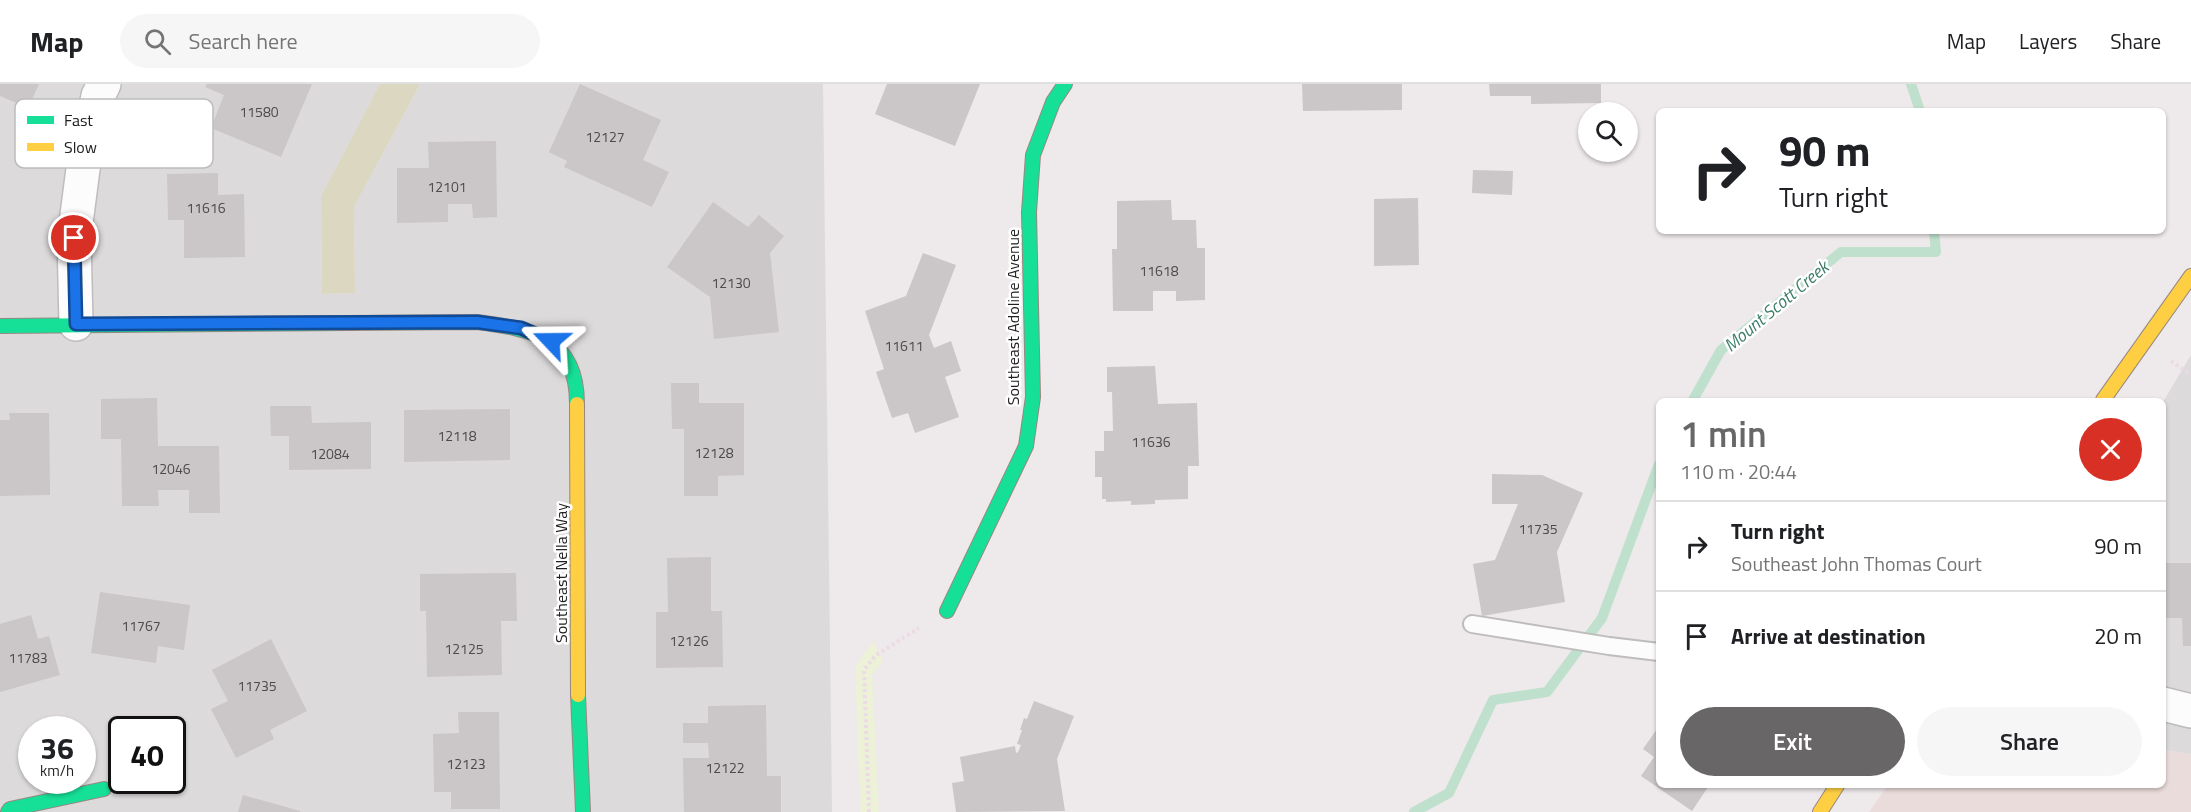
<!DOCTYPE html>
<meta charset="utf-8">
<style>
:root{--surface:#fff;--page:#f6f6f6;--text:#202124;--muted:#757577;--line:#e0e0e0;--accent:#686667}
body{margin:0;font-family:"Titillium Web",sans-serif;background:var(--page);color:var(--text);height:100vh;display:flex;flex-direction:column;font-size:22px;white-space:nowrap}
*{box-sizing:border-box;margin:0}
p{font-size:20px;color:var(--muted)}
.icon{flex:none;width:33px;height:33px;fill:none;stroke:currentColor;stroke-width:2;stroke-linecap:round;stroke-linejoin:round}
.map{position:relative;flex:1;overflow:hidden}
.panel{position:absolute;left:1656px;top:314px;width:510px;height:390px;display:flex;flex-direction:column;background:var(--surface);border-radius:9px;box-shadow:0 2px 4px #0004}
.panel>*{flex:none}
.hud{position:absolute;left:1656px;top:24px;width:510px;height:126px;border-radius:9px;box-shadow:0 2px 4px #0004;background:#fff;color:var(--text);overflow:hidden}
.buttons{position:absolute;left:1578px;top:18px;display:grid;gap:12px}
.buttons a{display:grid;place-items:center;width:60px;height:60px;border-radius:50%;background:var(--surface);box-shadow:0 2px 4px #0004;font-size:30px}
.speed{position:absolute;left:18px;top:632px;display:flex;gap:12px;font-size:30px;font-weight:700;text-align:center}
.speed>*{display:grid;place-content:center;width:78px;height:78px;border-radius:50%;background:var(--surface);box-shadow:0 2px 4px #0004;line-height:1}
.speed small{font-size:15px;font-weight:400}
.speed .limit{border:3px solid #111;border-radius:9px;background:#fff;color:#111}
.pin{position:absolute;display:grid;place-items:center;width:51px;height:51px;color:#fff;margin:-26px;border:3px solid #fff;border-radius:50%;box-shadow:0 2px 6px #0007}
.me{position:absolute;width:66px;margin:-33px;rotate:293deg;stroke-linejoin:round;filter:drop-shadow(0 0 4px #0008)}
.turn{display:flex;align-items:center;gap:21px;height:126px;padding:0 24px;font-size:27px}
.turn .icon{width:78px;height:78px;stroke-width:2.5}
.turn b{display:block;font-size:42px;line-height:51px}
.round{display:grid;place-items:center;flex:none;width:63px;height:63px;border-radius:32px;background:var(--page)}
.head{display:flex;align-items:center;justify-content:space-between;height:102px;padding:0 24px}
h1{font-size:36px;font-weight:600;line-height:45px;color:var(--accent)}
.action{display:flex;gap:12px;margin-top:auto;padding:12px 24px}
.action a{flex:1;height:69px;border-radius:36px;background:var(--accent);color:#fff;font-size:24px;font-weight:600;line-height:69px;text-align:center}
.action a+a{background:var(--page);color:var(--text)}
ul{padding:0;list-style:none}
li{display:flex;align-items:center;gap:18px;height:90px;padding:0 24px;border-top:2px solid var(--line)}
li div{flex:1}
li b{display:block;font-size:22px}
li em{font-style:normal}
header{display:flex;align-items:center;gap:36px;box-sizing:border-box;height:84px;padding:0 30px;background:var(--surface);border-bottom:2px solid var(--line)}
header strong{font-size:28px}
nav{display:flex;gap:33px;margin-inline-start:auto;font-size:21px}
.search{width:420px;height:54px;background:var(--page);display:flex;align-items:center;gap:15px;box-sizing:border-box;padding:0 21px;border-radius:33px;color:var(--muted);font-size:22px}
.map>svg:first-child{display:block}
</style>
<header>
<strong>Map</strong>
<div class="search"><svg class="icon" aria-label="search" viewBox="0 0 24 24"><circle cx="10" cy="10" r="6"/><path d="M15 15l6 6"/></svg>Search here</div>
<nav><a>Map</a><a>Layers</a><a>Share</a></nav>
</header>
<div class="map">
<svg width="2191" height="728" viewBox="0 0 2191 728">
<rect width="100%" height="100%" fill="#eee9ea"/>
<g fill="#dddadb" fill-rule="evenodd">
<path d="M0,0H380L321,112L322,210L355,209L354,123L420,0H823L832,728H0ZM32,645H82V696H32ZM122,645H172V696H122Z"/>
<polygon points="2191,271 2191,670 2163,666 2163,318"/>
</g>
<polygon fill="#eadcda" points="2163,666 2191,670 2191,728 1869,728 1888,701 2163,700"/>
<polygon fill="#dcd7c0" points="380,0 420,0 354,123 355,209 322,210 321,112"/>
<polygon fill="#ecf1d7" points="873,557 883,577 872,590 879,728 860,728 855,583"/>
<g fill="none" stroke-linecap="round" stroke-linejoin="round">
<g stroke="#bee0cc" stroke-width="10">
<polyline points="1911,0 1920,27"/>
<polyline points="1693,316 1721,266 1841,168 1936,168 1934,147"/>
<polyline points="1414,728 1449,709 1493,616 1547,608 1602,534 1659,380"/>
</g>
</g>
<g fill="#cbc6c7">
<polygon points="0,0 39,0 28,24 0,12"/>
<polygon points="207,0 312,0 281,73 211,44 224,11 205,3"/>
<polygon points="580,0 661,36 643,76 669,88 652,123 564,83 567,77 549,68"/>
<polygon points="887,0 980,0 955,62 875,30"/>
<polygon points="1302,0 1402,0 1402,26 1303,27"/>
<polygon points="1489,0 1601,0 1601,19 1531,20 1531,12 1490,12"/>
<polygon points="496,57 497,133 473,134 472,120 448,120 448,138 397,139 397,84 429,84 428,58"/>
<polygon points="1473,86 1513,87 1512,111 1472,109"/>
<polygon points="218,89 218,111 244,110 245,173 184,174 184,136 168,136 167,90"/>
<polygon points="1418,114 1419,181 1374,182 1374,115"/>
<polygon points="1171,116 1172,136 1196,136 1197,164 1205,164 1205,216 1176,217 1176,207 1153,207 1153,227 1113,227 1112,165 1117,165 1117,117"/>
<polygon points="713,118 748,143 759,131 784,152 770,169 779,248 714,255 710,213 667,183"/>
<polygon points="923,169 956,181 929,251 934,264 951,257 961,287 945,293 959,333 915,349 908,329 892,334 876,288 884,285 865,227 906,212"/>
<polygon points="1155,282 1158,320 1197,319 1199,382 1188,382 1188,415 1155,416 1155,420 1131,421 1131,417 1106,418 1106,415 1102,415 1102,393 1095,393 1095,367 1104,367 1104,347 1113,347 1112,308 1107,308 1107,283"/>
<polygon points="671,299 699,299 699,319 744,319 744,391 718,392 718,412 684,412 684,345 672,345"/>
<polygon points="157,314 158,362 219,362 220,429 189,429 189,406 158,406 159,422 122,422 121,355 101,355 101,315"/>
<polygon points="270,322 311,322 312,339 371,338 371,385 289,386 289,352 271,352"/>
<polygon points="510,325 510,376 404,378 404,326"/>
<polygon points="9,329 49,329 50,411 0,412 0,336 10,336"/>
<polygon points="1492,390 1542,391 1583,409 1557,468 1565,518 1482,532 1473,480 1495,476 1518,420 1492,420"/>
<polygon points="711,473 711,527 722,527 723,583 656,584 656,528 668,528 667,474"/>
<polygon points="2163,479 2191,479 2191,562 2183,562 2182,534 2163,534"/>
<polygon points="516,489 517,537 501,537 502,591 427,593 426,527 420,527 420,490"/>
<polygon points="100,508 190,521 184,566 158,562 156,579 91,569"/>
<polygon points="31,531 38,555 49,552 60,591 0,608 0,540"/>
<polygon points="271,555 307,627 270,646 274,655 236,674 211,625 228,617 212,586"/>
<polygon points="1034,617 1074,632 1057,675 1065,727 956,728 952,699 964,697 960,673 1015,662 1016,669 1018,668 1021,661 1017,660 1022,646 1020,646 1024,634 1027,635"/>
<polygon points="766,621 767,692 781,692 781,728 684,728 683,674 709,674 708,659 683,659 683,639 708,639 708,622"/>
<polygon points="458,628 499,628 500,725 451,725 451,708 434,708 433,650 459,649"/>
<polygon points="1659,642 1659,700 1710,700 1692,727 1641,692 1654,673 1643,665"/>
<polygon points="243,711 300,727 300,728 238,728"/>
</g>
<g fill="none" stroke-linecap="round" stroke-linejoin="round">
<g stroke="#bebcbc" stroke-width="20">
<polyline id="lane" points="1472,540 1609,562 1659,568"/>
</g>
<g stroke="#bebcbc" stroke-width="36">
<g id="street">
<polyline points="76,240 74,154 83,85 98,12 104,0"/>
<polyline points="2163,620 2191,627"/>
</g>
</g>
<g stroke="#988882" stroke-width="16">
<g id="fast">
<path d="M0,242L477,238C532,245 577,253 577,320"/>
<polyline points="947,527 1026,362 1033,313 1029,128 1033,71 1053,18 1065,0"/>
<polyline points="578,611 583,728"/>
<polyline points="8,728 10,725 104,705"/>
</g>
</g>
<g stroke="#988882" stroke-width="16">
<g id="slow">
<polyline points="2103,316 2191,192"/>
<polyline points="577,320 578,611"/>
<polyline points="1820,728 1838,700"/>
</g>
</g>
<g stroke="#ebdbe6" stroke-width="4" stroke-dasharray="3 3" stroke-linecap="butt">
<polyline points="2171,277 2191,291"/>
<polyline points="869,728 864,586 876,571 919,544"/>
</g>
<use href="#lane" stroke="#fcfcfc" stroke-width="16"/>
<use href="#street" stroke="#fcfcfc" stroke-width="33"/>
<use href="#fast" stroke="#16e098" stroke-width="14"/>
<use href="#slow" stroke="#ffcf43" stroke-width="14"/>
</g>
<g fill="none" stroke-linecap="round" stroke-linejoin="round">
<g stroke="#114b97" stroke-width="15">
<polyline id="route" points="74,154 76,240 477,238 521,244 551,257"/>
</g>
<use href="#route" stroke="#1a73e8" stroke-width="10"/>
</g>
<g text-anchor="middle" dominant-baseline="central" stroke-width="5" stroke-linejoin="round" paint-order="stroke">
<g font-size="14" fill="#4b4a4a">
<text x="259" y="27">11580</text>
<text x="605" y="52">12127</text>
<text x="447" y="102">12101</text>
<text x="206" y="123">11616</text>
<text x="1159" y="186">11618</text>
<text x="731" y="198">12130</text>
<text x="904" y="261">11611</text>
<text x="457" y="351">12118</text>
<text x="1151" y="357">11636</text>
<text x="714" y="368">12128</text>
<text x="330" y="369">12084</text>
<text x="171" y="384">12046</text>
<text x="1538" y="444">11735</text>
<text x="141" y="541">11767</text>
<text x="689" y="556">12126</text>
<text x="464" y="564">12125</text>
<text x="28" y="573">11783</text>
<text x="257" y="601">11735</text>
<text x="466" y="679">12123</text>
<text x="725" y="683">12122</text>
</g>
<g font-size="16" fill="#202020" stroke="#fff">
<text transform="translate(1013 233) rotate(-90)">Southeast Adoline Avenue</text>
<text transform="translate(561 489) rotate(-90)">Southeast Nella Way</text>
</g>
<g font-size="18" font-style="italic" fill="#3d7e6a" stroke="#fff">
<text transform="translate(1776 222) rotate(-40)">Mount Scott Creek</text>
</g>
</g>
<rect x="15" y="15" width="198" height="69" rx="9" fill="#fff" stroke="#bcbcbc" stroke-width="1.5"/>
<rect x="27" y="32" width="27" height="8" fill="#16e098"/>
<rect x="27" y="59" width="27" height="8" fill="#ffcf43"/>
<g font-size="16" fill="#202020">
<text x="64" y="42">Fast</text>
<text x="64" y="69">Slow</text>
</g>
</svg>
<div class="buttons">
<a><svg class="icon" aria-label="search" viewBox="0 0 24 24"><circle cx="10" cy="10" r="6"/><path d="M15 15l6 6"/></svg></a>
</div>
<div class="speed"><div>36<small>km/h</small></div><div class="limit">40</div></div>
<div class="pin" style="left:74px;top:154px;background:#d93025"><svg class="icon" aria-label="arrive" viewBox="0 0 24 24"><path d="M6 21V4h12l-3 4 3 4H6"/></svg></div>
<svg class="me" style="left:551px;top:257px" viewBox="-20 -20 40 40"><path d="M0-17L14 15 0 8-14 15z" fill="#1a73e8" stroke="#fff" stroke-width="4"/></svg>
<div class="hud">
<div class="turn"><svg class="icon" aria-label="right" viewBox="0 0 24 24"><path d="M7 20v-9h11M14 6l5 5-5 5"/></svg><div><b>90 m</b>Turn right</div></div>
</div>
<section class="panel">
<div class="head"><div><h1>1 min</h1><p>110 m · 20:44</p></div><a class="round" style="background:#d93025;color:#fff"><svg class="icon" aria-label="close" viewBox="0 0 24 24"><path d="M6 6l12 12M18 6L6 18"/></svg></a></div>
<ul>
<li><svg class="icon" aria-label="right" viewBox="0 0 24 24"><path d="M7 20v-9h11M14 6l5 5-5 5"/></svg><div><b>Turn right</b><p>Southeast John Thomas Court</p></div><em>90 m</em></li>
<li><svg class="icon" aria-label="arrive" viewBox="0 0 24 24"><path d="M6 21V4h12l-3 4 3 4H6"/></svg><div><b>Arrive at destination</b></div><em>20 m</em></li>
</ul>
<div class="action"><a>Exit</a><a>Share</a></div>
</section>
</div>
